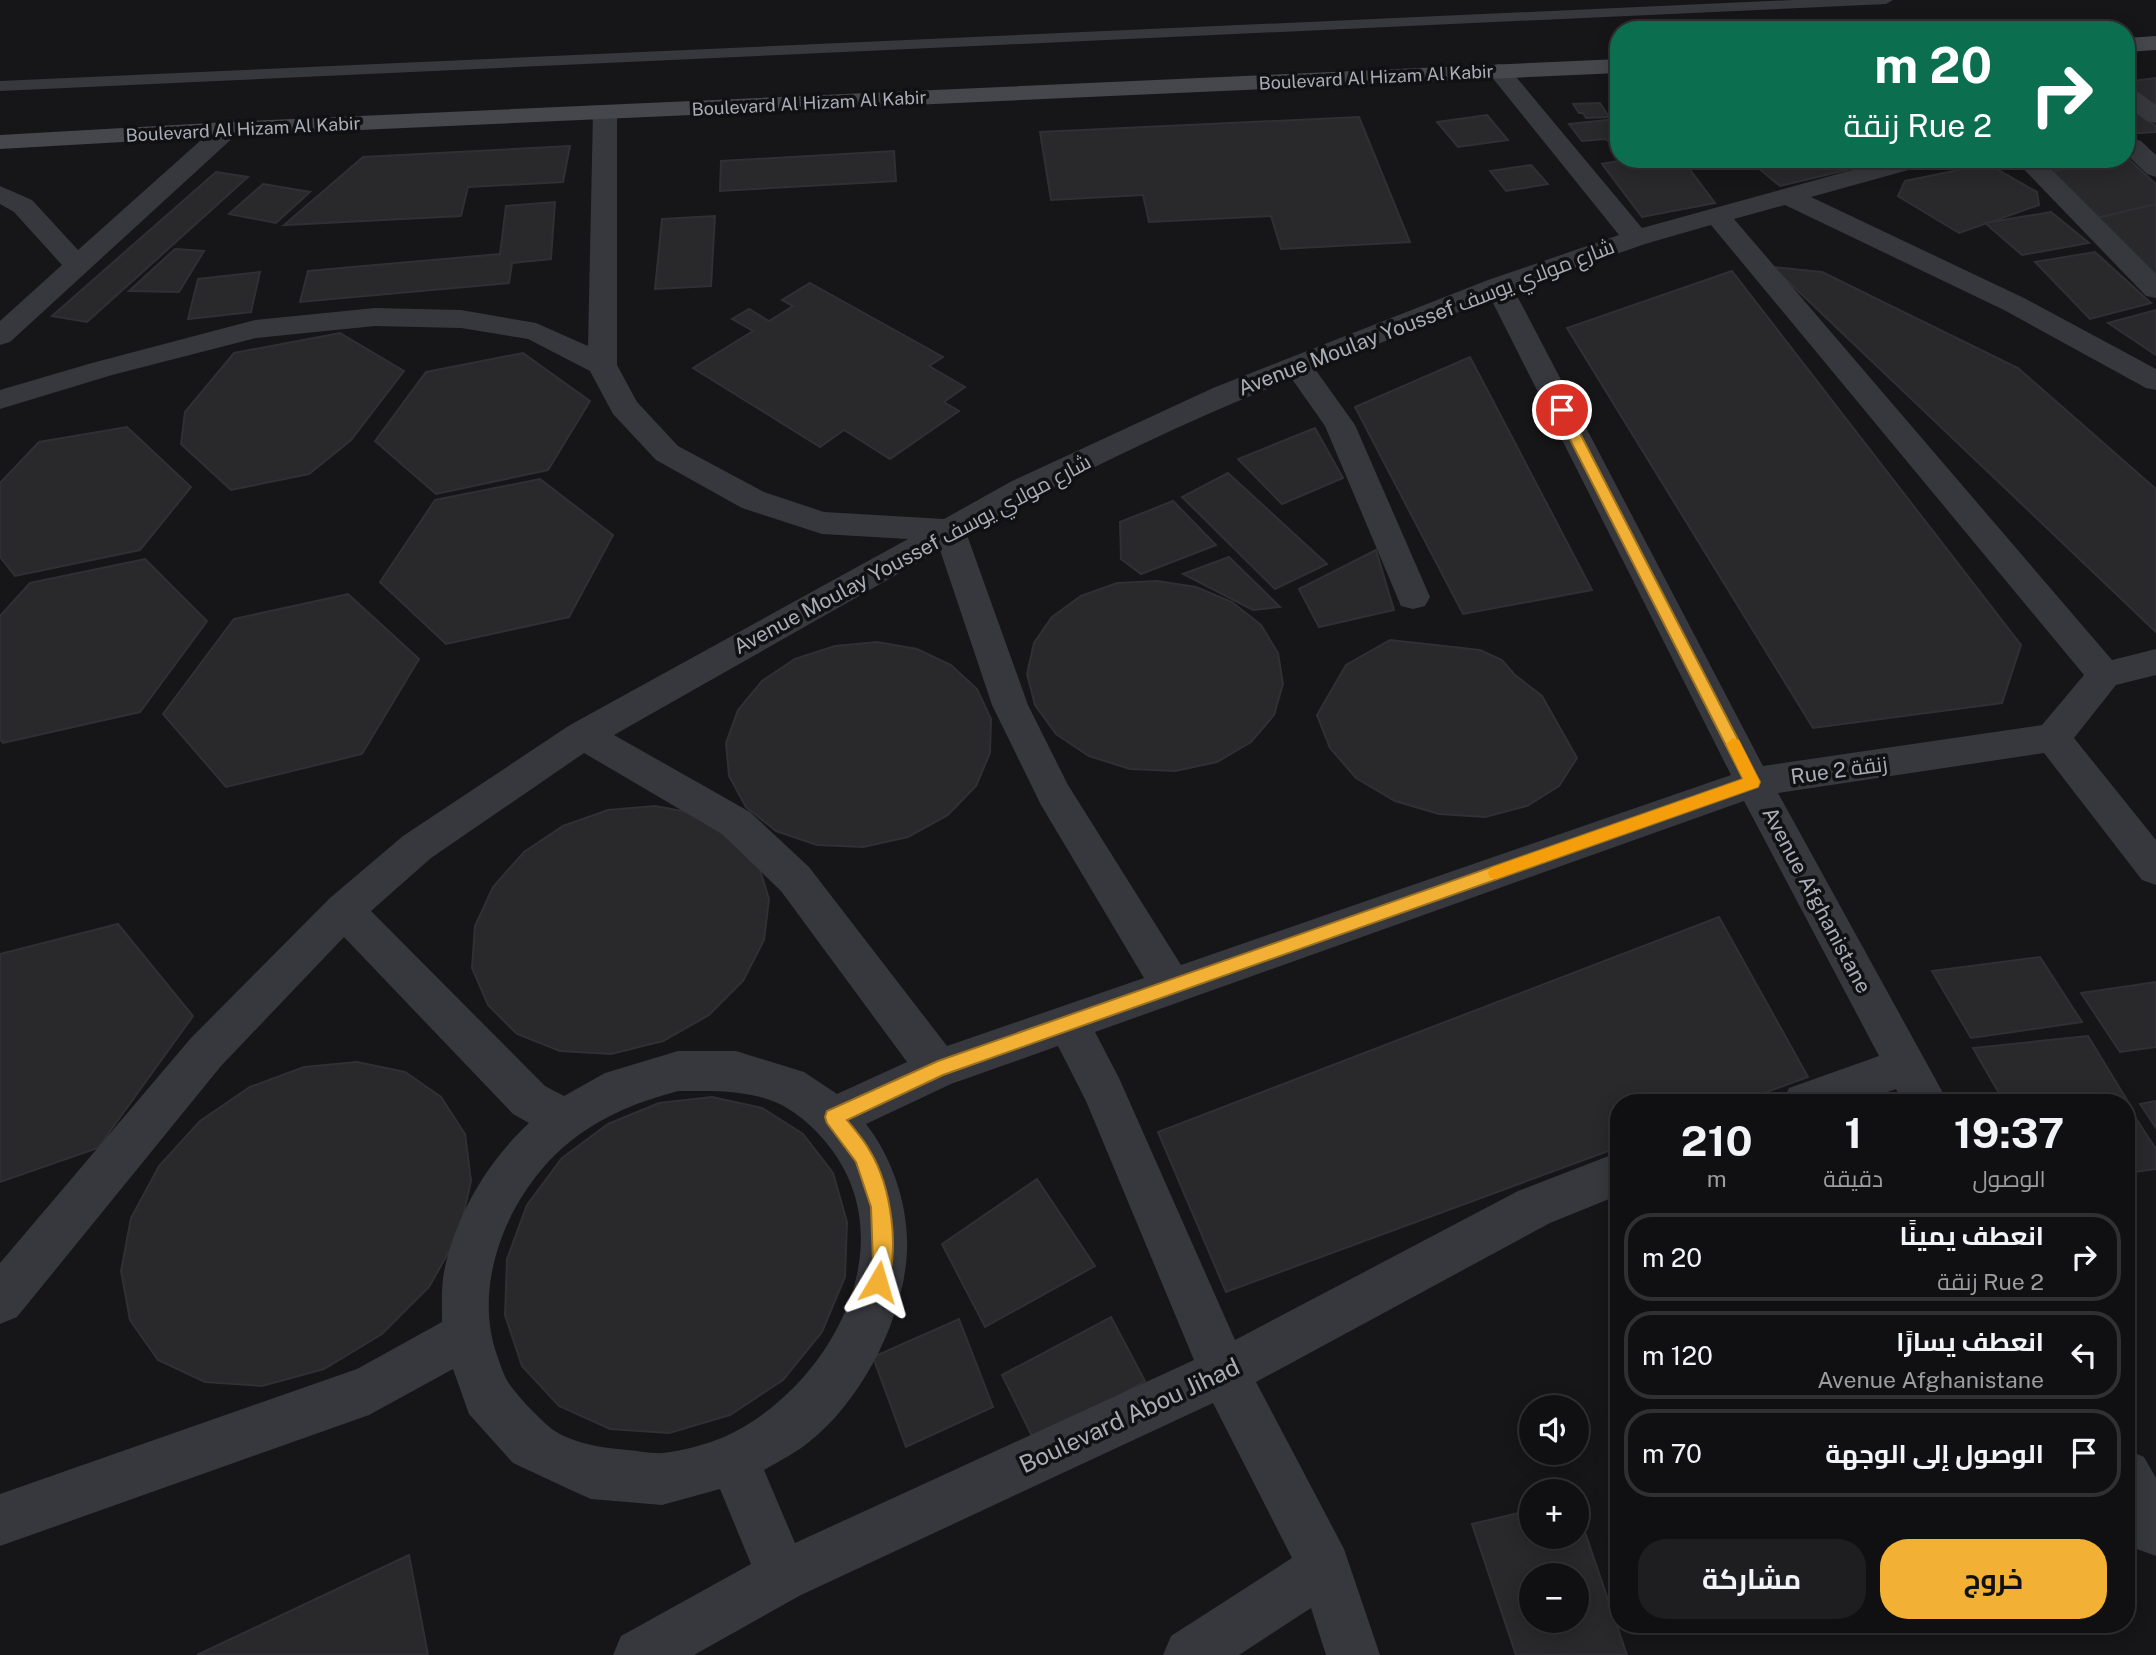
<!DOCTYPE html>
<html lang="ar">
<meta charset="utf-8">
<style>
:root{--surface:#101012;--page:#1e1e20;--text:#f1f3f6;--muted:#9c9d9f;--line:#303032;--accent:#f2b134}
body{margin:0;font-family:"Public Sans",Cairo,sans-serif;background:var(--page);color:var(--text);direction:rtl;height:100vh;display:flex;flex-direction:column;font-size:26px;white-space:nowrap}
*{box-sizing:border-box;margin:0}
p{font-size:23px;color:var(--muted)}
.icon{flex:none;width:38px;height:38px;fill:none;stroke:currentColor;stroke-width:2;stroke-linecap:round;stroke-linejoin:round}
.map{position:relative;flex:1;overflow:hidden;direction:ltr}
.details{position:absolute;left:1610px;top:1094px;width:525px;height:539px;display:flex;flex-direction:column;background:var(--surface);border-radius:28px;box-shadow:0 4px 18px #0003,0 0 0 2px var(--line);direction:rtl}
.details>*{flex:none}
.top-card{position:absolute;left:1610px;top:21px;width:525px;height:147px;border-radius:28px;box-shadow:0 4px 18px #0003,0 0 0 2px var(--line);direction:rtl;background:#0b6e4f;color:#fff;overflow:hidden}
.tools{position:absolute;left:1519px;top:1395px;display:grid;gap:14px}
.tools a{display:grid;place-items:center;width:70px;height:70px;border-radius:50%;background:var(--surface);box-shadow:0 4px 18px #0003,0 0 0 2px var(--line);font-size:35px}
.pin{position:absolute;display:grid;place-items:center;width:60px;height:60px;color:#fff;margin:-30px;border:4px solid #fff;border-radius:50%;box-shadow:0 2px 7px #0007}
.me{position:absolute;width:77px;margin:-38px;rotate:7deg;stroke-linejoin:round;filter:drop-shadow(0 0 5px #0008)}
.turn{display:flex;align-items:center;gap:24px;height:147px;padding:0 28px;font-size:32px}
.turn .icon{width:91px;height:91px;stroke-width:2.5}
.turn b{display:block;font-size:49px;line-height:60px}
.eta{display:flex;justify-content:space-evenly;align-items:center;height:119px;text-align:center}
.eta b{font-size:42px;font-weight:700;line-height:49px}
.cta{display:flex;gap:14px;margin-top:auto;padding:14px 28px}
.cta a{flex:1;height:80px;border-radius:28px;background:var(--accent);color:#111;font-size:28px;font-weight:700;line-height:80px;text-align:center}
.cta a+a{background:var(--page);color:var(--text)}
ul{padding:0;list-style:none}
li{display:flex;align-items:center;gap:21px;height:88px;margin:0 14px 10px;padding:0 14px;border:4px solid var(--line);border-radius:28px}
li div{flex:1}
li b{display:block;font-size:26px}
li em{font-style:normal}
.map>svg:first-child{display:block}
</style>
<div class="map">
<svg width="2156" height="1655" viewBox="0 0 2156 1655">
<rect width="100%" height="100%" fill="#161618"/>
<g fill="#29292c" stroke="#303034" stroke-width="2" fill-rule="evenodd">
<polygon points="2156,78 2156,108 2126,85 2126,82"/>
<polygon points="1600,103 1609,117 1586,118 1583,113 1579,113 1573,104"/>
<polygon points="2126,105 2156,126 2156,132 2126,134"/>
<polygon points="1487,115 1508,140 1458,147 1437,122"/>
<polygon points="1359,117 1410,242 1281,249 1271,216 1149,222 1143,195 1051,200 1040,132"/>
<polygon points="1616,119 1619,123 1619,143 1613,144 1605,139 1582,141 1569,124"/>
<polygon points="570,146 563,182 468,187 461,216 284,225 363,157"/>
<polygon points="894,151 896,181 720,191 721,161"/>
<polygon points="2126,157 2156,184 2156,204 2097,218 2050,172 2126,159"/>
<polygon points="1629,159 1682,159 1715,203 1642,217 1602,164"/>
<polygon points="1747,159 1832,159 1847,170 1780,186"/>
<polygon points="1988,164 2037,192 2039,205 1959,233 1898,196 1905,181"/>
<polygon points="1531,165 1548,184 1506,191 1490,171"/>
<polygon points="216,172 248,177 87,322 52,316"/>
<polygon points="263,184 310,192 276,223 229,214"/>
<polygon points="555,202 551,259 512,263 509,283 300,302 308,271 500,254 506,206"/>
<polygon points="2156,204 2156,283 2097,218"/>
<polygon points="2051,212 2089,243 2022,255 1985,223"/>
<polygon points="715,216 711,286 655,289 662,219"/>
<polygon points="175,249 204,251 179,292 129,291"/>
<polygon points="2095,252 2151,303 2090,319 2035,262"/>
<polygon points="1773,267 1822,272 2018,368 2156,489 2156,632"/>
<polygon points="1732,271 2021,645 2002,703 1813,728 1567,328"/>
<polygon points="260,272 251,312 188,319 198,279"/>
<polygon points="810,283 943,357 929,366 965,387 944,402 959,411 890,459 844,430 820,447 693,368 753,331 732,319 749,309 769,321 793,306 782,300"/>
<polygon points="2156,310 2156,355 2108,323"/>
<polygon points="340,333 404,371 351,440 309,474 231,490 181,444 185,412 234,353"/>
<polygon points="523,353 590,401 548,470 436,494 375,441 426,372"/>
<polygon points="1470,357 1592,590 1463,614 1355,407"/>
<polygon points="127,427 191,487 140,550 15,576 0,557 0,483 39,442"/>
<polygon points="1315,428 1343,478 1282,504 1238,459"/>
<polygon points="1228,473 1327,564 1275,589 1182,497"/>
<polygon points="540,479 613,535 569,617 446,644 380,582 435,500"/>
<polygon points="1173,501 1216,545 1141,574 1121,559 1120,522"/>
<polygon points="1376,550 1394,610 1319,627 1299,589"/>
<polygon points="1229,557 1280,607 1253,610 1183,574"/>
<polygon points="145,559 207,621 140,712 3,743 0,739 0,616 30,583"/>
<polygon points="1157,581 1196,587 1232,602 1261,625 1278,653 1283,684 1274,715 1251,742 1217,762 1175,771 1130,769 1089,756 1056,734 1035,705 1027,674 1034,643 1052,617 1081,596 1117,583"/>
<polygon points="348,594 419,659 362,754 226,787 163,714 234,619"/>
<polygon points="1390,640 1480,650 1502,660 1515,675 1542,696 1577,758 1559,786 1527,806 1485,817 1439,814 1395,801 1356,778 1330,748 1317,715 1346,665"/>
<polygon points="877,642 917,649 951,665 977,689 991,719 990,753 976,786 948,815 908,837 863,847 817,845 776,831 746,807 729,776 726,743 738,710 762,681 795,659 835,646"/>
<polygon points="655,806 698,814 758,863 769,899 764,940 743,981 709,1015 663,1041 611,1054 560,1051 517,1034 488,1005 472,968 475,926 493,887 524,852 563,826 608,810"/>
<polygon points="1719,917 1808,1077 1739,1102 1619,1102 1619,1147 1226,1292 1158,1132"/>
<polygon points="118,924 193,1016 98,1148 0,1182 0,954"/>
<polygon points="2040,957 2082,1022 1971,1038 1932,971"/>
<polygon points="2156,982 2156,1047 2120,1052 2081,993"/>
<polygon points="2088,1036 2130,1105 2126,1105 2126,1102 2004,1102 1973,1048"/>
<polygon points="357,1062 405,1072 441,1097 465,1134 471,1181 459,1234 429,1287 382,1334 324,1369 262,1386 205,1382 158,1360 130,1320 121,1271 131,1218 159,1166 200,1121 250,1087 304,1067"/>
<polygon points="712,1097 762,1108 803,1134 833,1173 847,1222 845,1277 822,1332 783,1380 730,1415 669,1433 610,1429 559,1406 522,1366 505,1315 507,1259 527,1205 562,1158 608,1124 659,1103"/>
<polygon points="2156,1101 2156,1128 2140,1104"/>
<polygon points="2135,1117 2156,1149 2156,1169 2126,1173 2126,1118"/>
<polygon points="1037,1179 1095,1266 985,1327 942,1244"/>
<polygon points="1111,1317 1145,1381 1035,1442 1002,1375"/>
<polygon points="959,1319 993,1407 906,1447 873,1357"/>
<path d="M1577,1509L1627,1655H1516L1472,1524L1531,1510V1536H1577ZM1531,1575H1577V1620H1531Z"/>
<polygon points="409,1555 428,1655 197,1655"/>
</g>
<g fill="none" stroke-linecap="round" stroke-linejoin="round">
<polygon fill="#37383d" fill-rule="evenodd" points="1793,0 1893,0 1886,4 0,91 0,81"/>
<g fill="#37383d" fill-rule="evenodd">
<path d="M1499,64L1507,66L1642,228L1892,159H1933L1930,164L1811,197L2024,298L2156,369V390L2146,388L2004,310L1785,205L1734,219L2112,660L2156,649V675L2116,685L2074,738L2156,840V885L2142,880L2044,753L1778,793L1948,1102H1903L1896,1089L1859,1102H1783L1789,1088L1879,1056L1744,801L1095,1032L1119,1078L1235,1340L1518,1191L1619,1152V1195L1550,1223L1256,1382L1344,1549L1380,1655H1326L1311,1608L1239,1655H1163L1171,1636L1292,1558L1213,1403L801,1595L694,1655H613L621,1636L751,1564L720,1489L662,1505L591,1499L573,1491L513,1463L469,1414L453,1369L369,1415L0,1546V1494L357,1369L442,1322C442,1306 441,1288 444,1272C455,1216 488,1161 529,1123L513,1114L344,937L221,1066L17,1317L0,1324V1263L191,1038L330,898L403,836L570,725L908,539L822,534L742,508L656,460L613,414L590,371L528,339L461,328L375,326L256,338L112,375L0,409V390L92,363L255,320L375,308L461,310L536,323L588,346L593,112L596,107L605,105L614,107L617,112V365L637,402L678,446L764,492L824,512L944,519L1012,481L1213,388L1488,280L1619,235L1491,76L1487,71L1491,66ZM1711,225L2084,675L2042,725L1763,766L1514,290L1645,244ZM1491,299L1731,775L1181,965L1068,785L1028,705L967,535C1071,476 1181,423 1292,379L1325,426L1401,606L1413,609L1425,606L1430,597L1355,425L1315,369ZM940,550L992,705L1041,805L1144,978L947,1046L809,867L750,812L614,735ZM584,753L722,834L781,891L907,1062L837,1094L804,1072L736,1051H678L605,1073L564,1096L545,1086L371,911L431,858ZM1058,1046L1086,1101L1194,1360L795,1543L764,1470C779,1461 796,1453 809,1442C859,1403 899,1327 906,1264C912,1216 895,1161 866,1124L951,1084ZM678,1091C711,1091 743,1089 775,1102C797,1111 818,1131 832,1150C906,1251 826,1391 724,1437C708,1444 681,1451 663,1453C652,1454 639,1451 628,1450C602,1448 567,1443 547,1425C534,1413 518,1397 508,1382C503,1374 500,1363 497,1355C469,1276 516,1177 583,1132C614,1111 642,1101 678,1091Z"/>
<polygon points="2126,87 2134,89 2156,105 2156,123 2147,121 2126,106"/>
<polygon points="228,122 237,124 240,129 237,134 10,342 0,345 0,321 62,265 14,212 0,204 0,186 32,200 78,250 219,124"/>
<polygon points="2132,138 2141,141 2156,155 2156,177 2147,174 2126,154 2126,140"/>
<polygon points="2014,159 2041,159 2156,274 2156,298 2146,296"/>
<polygon points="2126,1449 2144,1457 2156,1478 2156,1556 2137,1549 2126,1528"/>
</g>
<g fill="#45474d" fill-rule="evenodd">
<polygon points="2156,36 2156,50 2126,52 2126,38"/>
<polygon points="1619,59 1619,73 228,136 0,149 0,135 228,122"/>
</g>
</g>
<path fill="#f2b134" stroke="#9d7322" stroke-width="2" d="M1562,406L1568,410L1760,782L1758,787L943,1075L847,1120C855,1130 864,1140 870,1151C891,1186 901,1251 885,1289L878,1292L871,1289L868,1282L873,1262L871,1207L856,1162L827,1123L825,1117L827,1111L938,1061L1743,779L1555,410Z"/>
<polygon fill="#f59e0b" points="1733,738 1739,740 1760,782 1758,787 1496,879 1490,878 1488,873 1490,868 1743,779 1726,744"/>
<g text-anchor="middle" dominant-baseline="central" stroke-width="7" stroke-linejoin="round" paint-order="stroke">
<g font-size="18" fill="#a8adb8" stroke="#111113">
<text transform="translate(1376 77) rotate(-3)">Boulevard Al Hizam Al Kabir</text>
<text transform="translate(809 103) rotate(-3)">Boulevard Al Hizam Al Kabir</text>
<text transform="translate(243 129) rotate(-3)">Boulevard Al Hizam Al Kabir</text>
</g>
<g font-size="21" fill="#a8adb8" stroke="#111113">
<text transform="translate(1426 317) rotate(-21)">Avenue Moulay Youssef شارع مولاي يوسف</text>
<text transform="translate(912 554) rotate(-28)">Avenue Moulay Youssef شارع مولاي يوسف</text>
<text transform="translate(1839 770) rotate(-8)">Rue 2 زنقة</text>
<text transform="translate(1817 900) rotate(62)">Avenue Afghanistane</text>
</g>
<g font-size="24" fill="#a8adb8" stroke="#111113">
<text transform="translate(1129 1415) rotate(-25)">Boulevard Abou Jihad</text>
</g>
</g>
</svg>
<div class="tools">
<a><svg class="icon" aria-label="sound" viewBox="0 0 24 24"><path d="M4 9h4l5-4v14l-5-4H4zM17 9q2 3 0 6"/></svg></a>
<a>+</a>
<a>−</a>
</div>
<div class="pin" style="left:1562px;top:410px;background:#d93025"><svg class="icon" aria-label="arrive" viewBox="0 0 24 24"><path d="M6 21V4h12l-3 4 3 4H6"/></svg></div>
<svg class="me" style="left:878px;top:1282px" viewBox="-20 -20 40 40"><path d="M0-17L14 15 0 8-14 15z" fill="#f2b134" stroke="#fff" stroke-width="4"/></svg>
<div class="top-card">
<div class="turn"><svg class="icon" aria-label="right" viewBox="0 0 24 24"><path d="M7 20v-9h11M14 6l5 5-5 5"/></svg><div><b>20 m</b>Rue 2 زنقة</div></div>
</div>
<section class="details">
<div class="eta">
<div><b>19:37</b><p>الوصول</p></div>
<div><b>1</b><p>دقيقة</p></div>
<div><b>210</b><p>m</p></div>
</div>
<ul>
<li><svg class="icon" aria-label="right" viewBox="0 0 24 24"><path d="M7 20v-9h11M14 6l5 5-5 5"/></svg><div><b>انعطف يمينًا</b><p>Rue 2 زنقة</p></div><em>20 m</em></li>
<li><svg class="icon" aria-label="left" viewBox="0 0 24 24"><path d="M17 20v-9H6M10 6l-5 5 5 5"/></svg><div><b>انعطف يسارًا</b><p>Avenue Afghanistane</p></div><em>120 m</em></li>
<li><svg class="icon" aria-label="arrive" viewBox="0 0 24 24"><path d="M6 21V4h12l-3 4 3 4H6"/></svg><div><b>الوصول إلى الوجهة</b></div><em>70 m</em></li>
</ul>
<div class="cta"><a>خروج</a><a>مشاركة</a></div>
</section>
</div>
